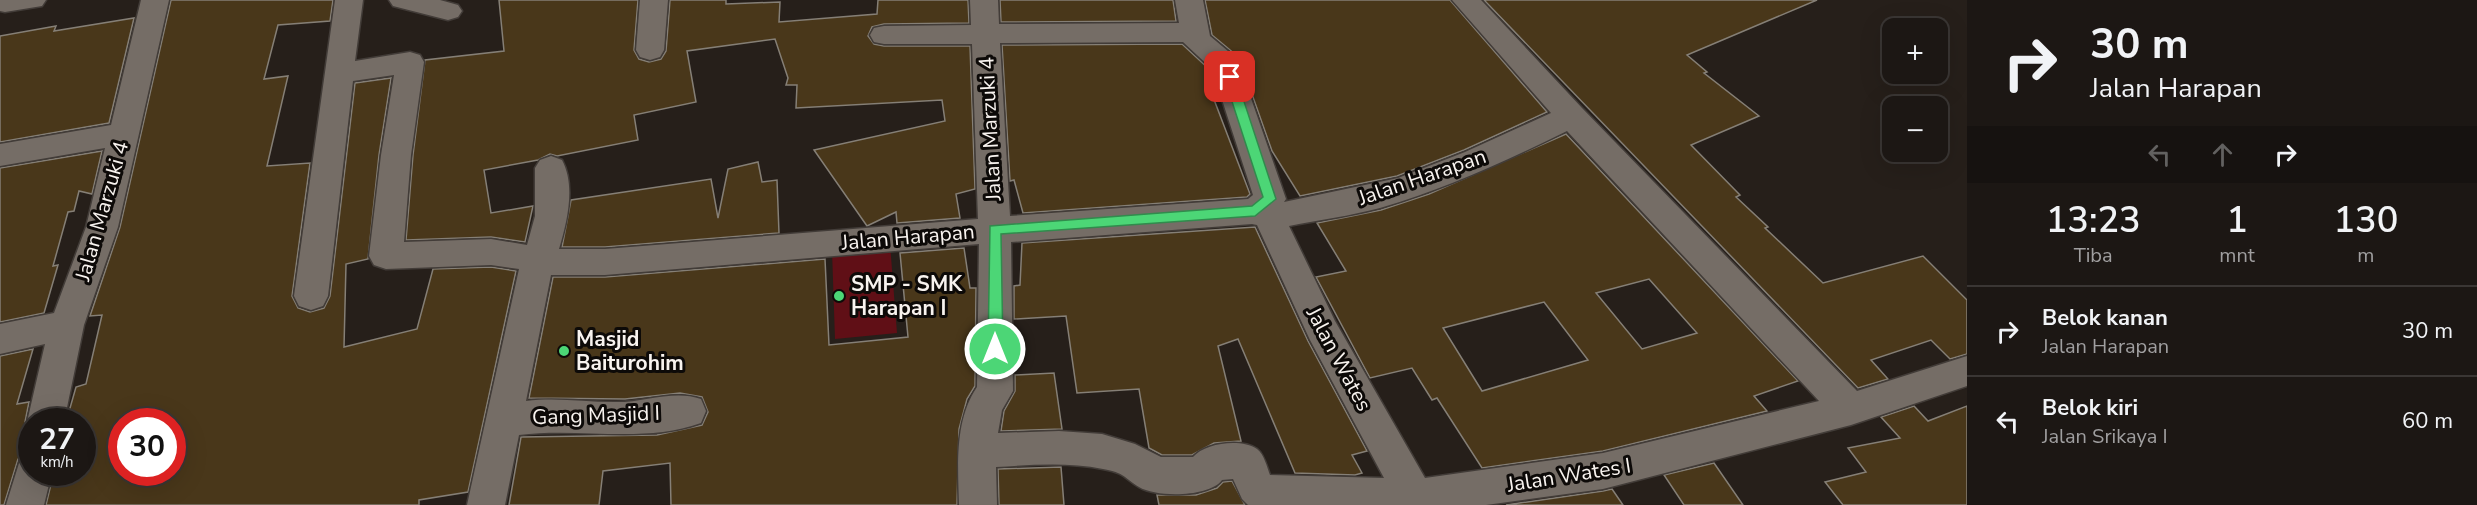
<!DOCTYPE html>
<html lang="id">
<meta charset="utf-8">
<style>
:root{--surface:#1c1714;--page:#292422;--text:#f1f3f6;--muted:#a09fa0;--line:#3a3634}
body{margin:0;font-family:"Nunito Sans",sans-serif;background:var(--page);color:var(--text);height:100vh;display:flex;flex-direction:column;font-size:22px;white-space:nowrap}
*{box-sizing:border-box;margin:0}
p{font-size:20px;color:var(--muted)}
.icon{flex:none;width:33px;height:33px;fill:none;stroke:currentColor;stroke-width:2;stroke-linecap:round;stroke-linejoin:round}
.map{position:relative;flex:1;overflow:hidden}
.side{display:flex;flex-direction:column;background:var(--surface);width:510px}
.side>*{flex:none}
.guide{background:#1c1714;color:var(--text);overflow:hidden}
.buttons{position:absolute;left:1882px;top:18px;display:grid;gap:12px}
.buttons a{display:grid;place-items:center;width:66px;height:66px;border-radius:12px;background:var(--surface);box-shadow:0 6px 24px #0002,0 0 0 2px var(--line);font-size:30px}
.speed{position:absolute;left:18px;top:408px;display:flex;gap:12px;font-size:30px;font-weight:700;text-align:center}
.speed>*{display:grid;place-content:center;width:78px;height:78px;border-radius:50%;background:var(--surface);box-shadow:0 6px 24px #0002,0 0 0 2px var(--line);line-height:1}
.speed small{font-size:15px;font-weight:400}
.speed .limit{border:9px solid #d22;background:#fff;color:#111}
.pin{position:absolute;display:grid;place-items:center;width:51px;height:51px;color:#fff;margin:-26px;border-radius:12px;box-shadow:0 3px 9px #0006}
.me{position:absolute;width:66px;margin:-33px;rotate:0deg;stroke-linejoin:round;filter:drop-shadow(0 0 4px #0008)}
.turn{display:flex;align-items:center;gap:21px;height:126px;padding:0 24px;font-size:27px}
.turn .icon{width:78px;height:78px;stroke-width:2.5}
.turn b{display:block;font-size:42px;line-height:51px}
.lanes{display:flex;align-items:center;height:57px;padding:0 24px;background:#0003;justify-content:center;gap:30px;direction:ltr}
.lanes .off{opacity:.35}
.eta{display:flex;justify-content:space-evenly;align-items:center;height:102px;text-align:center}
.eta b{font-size:36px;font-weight:600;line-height:42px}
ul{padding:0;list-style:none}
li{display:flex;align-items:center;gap:18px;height:90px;padding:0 24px;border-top:2px solid var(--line)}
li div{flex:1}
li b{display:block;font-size:22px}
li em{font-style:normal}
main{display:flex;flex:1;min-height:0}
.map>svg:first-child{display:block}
</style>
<main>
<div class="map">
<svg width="1967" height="505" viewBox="0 0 1967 505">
<rect width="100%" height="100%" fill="#261f1a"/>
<polygon fill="#600f16" points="890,244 897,333 835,339 832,250"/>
<g fill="#49371a" stroke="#857f76" stroke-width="1.5" fill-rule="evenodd">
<path d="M171,0H333L330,21L278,25L264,79L288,76L267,166L310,163L292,296L298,308L310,312L324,308L330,296L355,83L391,78L379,155L368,259L346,264L344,347L417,329L433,269L491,267L516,271L468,492L419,500V505H46L54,472H82V422H66L76,387L86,384L102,315L90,316L120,227ZM122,422H172V472H122Z"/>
<polygon points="499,0 638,0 634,50 639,59 649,62 661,59 666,51 670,0 726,0 726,4 780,2 779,22 877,14 878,0 968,0 969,23 884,24 872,27 868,36 874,44 884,46 970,46 975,189 956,194 960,218 897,223 896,212 867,226 814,150 945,121 942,100 796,108 797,85 786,85 788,78 775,39 687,51 696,102 634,115 638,140 557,156 550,154 538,160 484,170 491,213 533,206 525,242 491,237 406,240 413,155 425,60 504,51"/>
<polygon points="1000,0 1173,0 1176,21 1001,22"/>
<polygon points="1205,0 1450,0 1547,112 1464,150 1397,176 1300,196 1272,151 1241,63 1236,55 1212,35"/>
<polygon points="1484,0 1817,0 1687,55 1707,72 1704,73 1759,116 1691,145 1740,195 1736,197 1768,227 1765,228 1823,283 1923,256 1967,300 1967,354 1950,359 1931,340 1871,360 1888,379 1858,388"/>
<polygon points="134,18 109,123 0,142 0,36 56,26 54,31"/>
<polygon points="1182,44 1210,70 1215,86 1210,89 1250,194 1247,197 1023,213 1014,180 1010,181 1002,45"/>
<path d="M1566,134L1798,381L1754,396L1767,411L1603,451L1482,468L1437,398L1432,400L1412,368L1370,378L1316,277L1346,271L1317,223L1381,210L1429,194ZM1649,279L1697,333L1642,349L1596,293ZM1544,302L1588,360L1482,391L1443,328Z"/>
<polygon points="102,151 92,194 79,191 74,211 68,212 53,266 58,265 44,313 0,322 0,168"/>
<polygon points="758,162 762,182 777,180 779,233 605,247 562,247 571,200 711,179 718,218 728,169"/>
<polygon points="1255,227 1308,341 1367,451 1352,455 1362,473 1355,475 1295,473 1238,339 1218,346 1241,441 1214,443 1192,455 1162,455 1149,448 1139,389 1077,393 1066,316 1014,319 1014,286 1020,285 1022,243"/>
<polygon points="964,248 970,288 976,288 975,386 967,399 959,429 957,505 671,505 670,463 603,471 599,505 509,505 521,437 657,435 702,425 708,412 702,397 680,393 625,399 529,398 553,277 605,277 825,259 829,345 908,337 900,253"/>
<polygon points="33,349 17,404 29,402 25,422 32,435 32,443 28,454 18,459 4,505 0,505 0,356"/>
<polygon points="1054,373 1062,429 1001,431 1004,411 1015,391 1015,375"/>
<polygon points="1914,406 1928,421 1967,406 1967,505 1843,505 1825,482 1866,472 1848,448 1900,438 1881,417"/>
<polygon points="1714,463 1743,505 1684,505 1664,475"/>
<polygon points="1061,467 1064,505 999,505 998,469"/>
<polygon points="1232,481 1245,505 1159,505 1157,495 1196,495 1217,488 1223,482"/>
<polygon points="1612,489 1623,505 1506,505 1603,491"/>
</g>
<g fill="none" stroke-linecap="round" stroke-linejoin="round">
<g stroke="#423c38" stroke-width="3">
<g id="minor">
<polygon points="0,0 46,0 42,6 5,12 0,11"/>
<polygon points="141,0 169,0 118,227 84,325 64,422 32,422 32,433 27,422 45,344 0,354 0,324 54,313 86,227 105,148 0,166 0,144 111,125"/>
<path d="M335,0H363L355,61L410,52L420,55L424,62L411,155L404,242L491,239L527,245L535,216V168L540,160L551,156L562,160C576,186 567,222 559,249H605L978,219L972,44H884L874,42L870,35L874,28L884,26L971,25L970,0H998L999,24L1179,23L1175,0H1203L1210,36L1235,57L1239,64L1286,199L1284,202L1398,178L1465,152L1551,113L1452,0H1481L1582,108L1857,391L1967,356V386L1851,425L1603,489L1486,505H1248L1242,499L1233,479L1222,480C1210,497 1157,498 1139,487C1123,477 1125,473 1103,469C1068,462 1031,465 996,467L997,505H959C958,466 954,421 977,387L979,244L605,275H551L526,401C556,397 584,402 614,402C643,403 674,389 701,399L706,411L701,423C643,444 579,427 519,435L505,505H467L519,269L491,265L386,269L374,265L369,256L381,155L394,75L353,81L328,296L323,306L311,310L299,306L294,296ZM1183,42L1212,69L1253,195L1248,199L1010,216L1000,43ZM1567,131L1819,401L1603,453L1425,478L1335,321L1289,226C1319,220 1350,216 1380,208C1445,189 1506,161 1567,131ZM1252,224L1257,225L1310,340L1384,478L1270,475C1267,467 1264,454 1257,449C1241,438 1205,443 1193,457H1161L1135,444L1102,434L1059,431L998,433L1002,410L1013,391L1011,242Z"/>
<polygon points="389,0 440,0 458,5 462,11 458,17 448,20 393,6"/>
<polygon points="640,0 668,0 664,50 660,57 650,60 640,57 636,50"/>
<polygon points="32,455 32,472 52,472 44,505 6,505 20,460"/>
</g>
</g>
<use href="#minor" fill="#756d66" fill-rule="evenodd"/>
</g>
<polygon fill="#4cd676" stroke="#318b4d" stroke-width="1.5" points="1230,73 1236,77 1276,199 1255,216 1001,234 1003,349 995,356 990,354 988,349 990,226 1252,206 1263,197 1224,77"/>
<g fill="#4cd676" stroke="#0d0a08" stroke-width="2">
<circle cx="839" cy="296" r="6"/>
<circle cx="564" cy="351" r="6"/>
</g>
<g text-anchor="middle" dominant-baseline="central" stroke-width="6" stroke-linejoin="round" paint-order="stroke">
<g font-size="21" fill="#f8f3ef" stroke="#0d0a08">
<text transform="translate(990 129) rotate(-93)">Jalan Marzuki 4</text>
<text transform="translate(1422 177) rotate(-19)">Jalan Harapan</text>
<text transform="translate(102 211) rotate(-74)">Jalan Marzuki 4</text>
<text transform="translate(908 237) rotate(-5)">Jalan Harapan</text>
<text transform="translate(1339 359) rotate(62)">Jalan Wates</text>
<text transform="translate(596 415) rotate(-2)">Gang Masjid I</text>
<text transform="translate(1569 475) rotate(-9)">Jalan Wates I</text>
</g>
<g font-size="21" font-weight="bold" fill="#f8f3ef" stroke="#0d0a08" text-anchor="start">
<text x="851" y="284">SMP - SMK<tspan x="851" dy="24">Harapan I</tspan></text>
<text x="576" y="339">Masjid<tspan x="576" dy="24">Baiturohim</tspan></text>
</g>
</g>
</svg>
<div class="buttons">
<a>+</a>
<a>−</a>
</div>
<div class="speed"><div>27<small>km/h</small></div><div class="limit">30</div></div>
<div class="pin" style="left:1230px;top:77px;background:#d93025"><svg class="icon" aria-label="arrive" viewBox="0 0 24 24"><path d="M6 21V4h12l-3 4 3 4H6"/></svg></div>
<svg class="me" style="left:995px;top:349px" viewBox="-20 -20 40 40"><circle r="17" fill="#4cd676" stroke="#fff" stroke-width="3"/><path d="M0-11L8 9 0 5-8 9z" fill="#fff"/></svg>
</div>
<section class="side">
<div class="guide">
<div class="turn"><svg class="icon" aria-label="right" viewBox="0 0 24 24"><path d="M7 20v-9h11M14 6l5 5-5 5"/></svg><div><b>30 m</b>Jalan Harapan</div></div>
<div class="lanes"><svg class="icon off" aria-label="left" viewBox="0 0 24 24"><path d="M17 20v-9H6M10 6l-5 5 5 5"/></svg><svg class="icon off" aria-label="ahead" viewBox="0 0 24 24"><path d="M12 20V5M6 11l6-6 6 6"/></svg><svg class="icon" aria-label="right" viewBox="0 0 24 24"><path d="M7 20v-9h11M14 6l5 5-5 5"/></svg></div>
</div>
<div class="eta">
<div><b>13:23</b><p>Tiba</p></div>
<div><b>1</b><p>mnt</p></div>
<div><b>130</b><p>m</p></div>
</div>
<ul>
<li><svg class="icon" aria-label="right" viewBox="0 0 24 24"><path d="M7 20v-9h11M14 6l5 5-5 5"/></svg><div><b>Belok kanan</b><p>Jalan Harapan</p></div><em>30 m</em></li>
<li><svg class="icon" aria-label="left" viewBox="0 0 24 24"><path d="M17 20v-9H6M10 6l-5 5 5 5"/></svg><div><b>Belok kiri</b><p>Jalan Srikaya I</p></div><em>60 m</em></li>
</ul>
</section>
</main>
